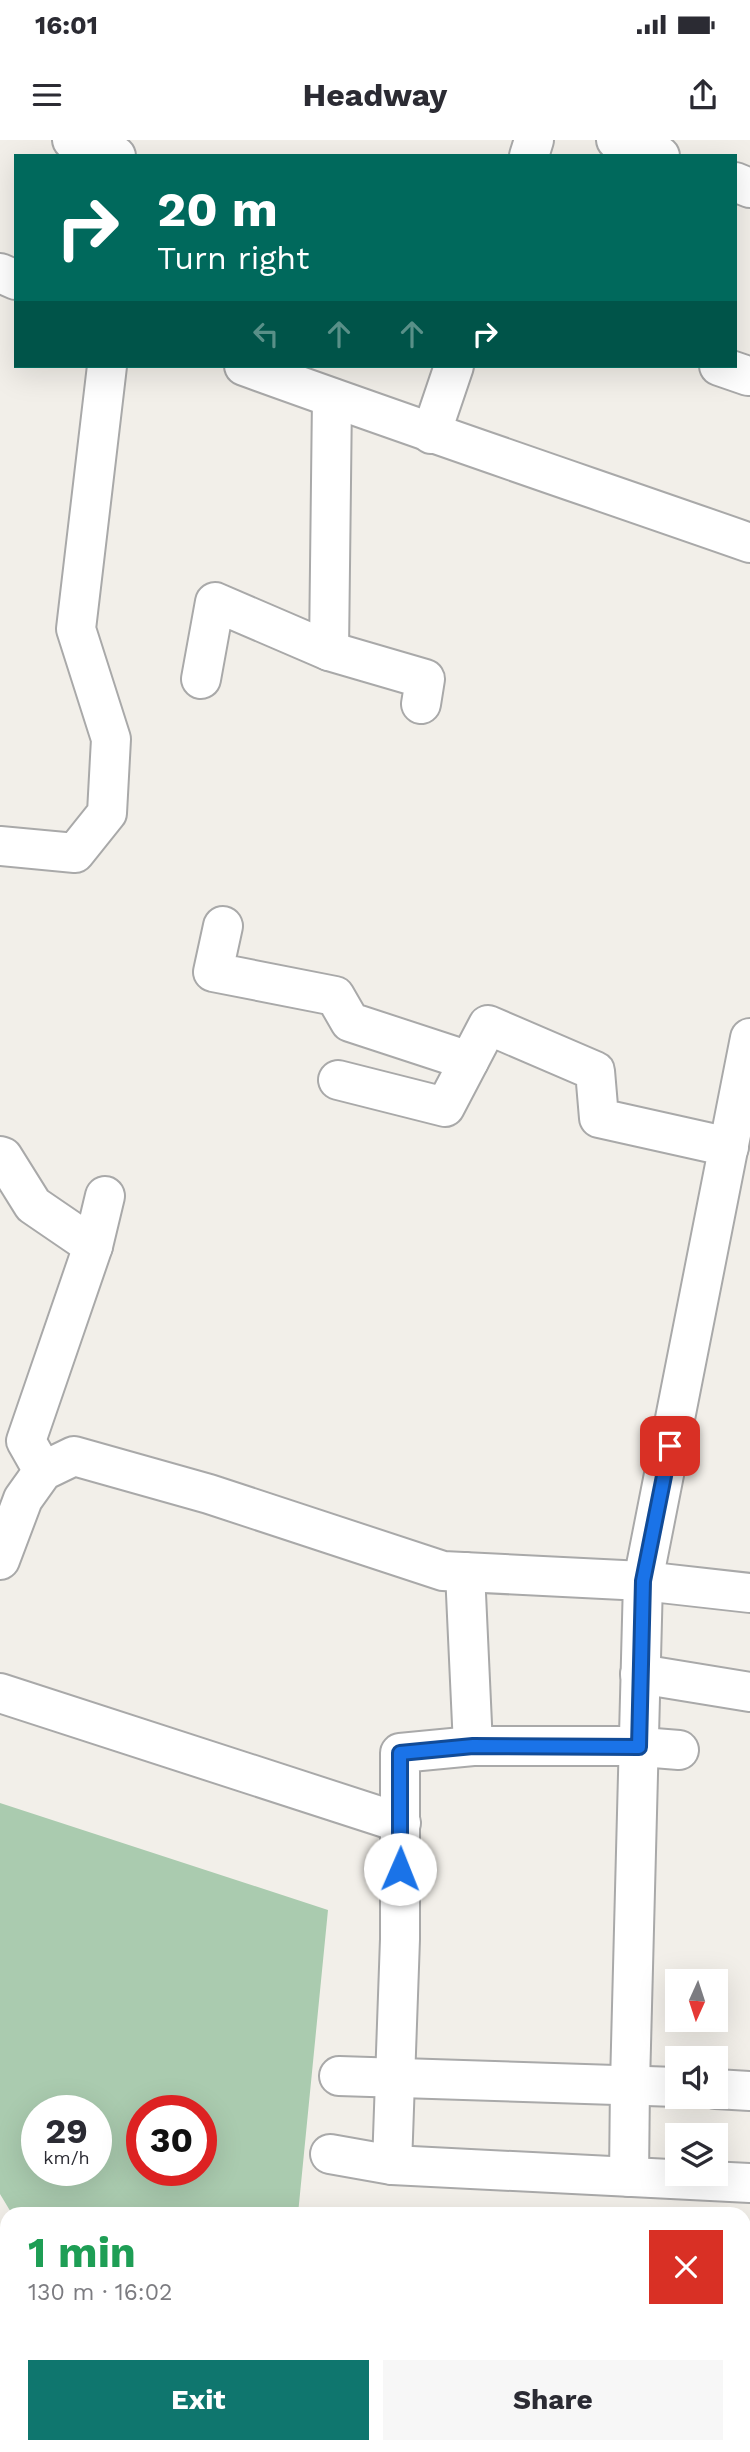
<!DOCTYPE html>
<meta charset="utf-8">
<style>
:root{--surface:#fff;--page:#f7f7f7;--text:#2b2b33;--muted:#7c7c81;--accent:#0f766e}
body{margin:0;font-family:"Work Sans",sans-serif;background:var(--page);color:var(--text);height:100vh;display:flex;flex-direction:column;font-size:26px;white-space:nowrap}
*{box-sizing:border-box;margin:0}
p{font-size:23px;color:var(--muted)}
.icon{flex:none;width:38px;height:38px;fill:none;stroke:currentColor;stroke-width:2;stroke-linecap:round;stroke-linejoin:round}
.map{position:relative;flex:1;overflow:hidden}
.details{position:absolute;left:0px;top:2067px;width:751px;height:247px;display:flex;flex-direction:column;background:var(--surface);border-radius:21px 21px 0 0;box-shadow:0 7px 28px #0002}
.details>*{flex:none}
.guide{position:absolute;left:14px;top:14px;width:723px;height:214px;border-radius:0px;box-shadow:0 7px 28px #0002;background:#00695c;color:#fff;overflow:hidden}
.needle{width:46px;rotate:183deg}
.fabs{position:absolute;left:665px;top:1829px;display:grid;gap:14px}
.fabs a{display:grid;place-items:center;width:63px;height:63px;border-radius:0px;background:var(--surface);box-shadow:0 7px 28px #0002;font-size:35px}
.speed{position:absolute;left:21px;top:1955px;display:flex;gap:14px;font-size:35px;font-weight:700;text-align:center}
.speed>*{display:grid;place-content:center;width:91px;height:91px;border-radius:50%;background:var(--surface);box-shadow:0 7px 28px #0002;line-height:1}
.speed small{font-size:18px;font-weight:400}
.speed .limit{border:10px solid #d22;background:#fff;color:#111}
.pin{position:absolute;display:grid;place-items:center;width:60px;height:60px;color:#fff;margin:-30px;border-radius:14px;box-shadow:0 4px 10px #0006}
.me{position:absolute;width:77px;margin:-38px;rotate:1deg;stroke-linejoin:round;filter:drop-shadow(0 0 5px #0008)}
.turn{display:flex;align-items:center;gap:24px;height:147px;padding:0 28px;font-size:32px}
.turn .icon{width:91px;height:91px;stroke-width:2.5}
.turn b{display:block;font-size:49px;line-height:60px}
.lanes{display:flex;align-items:center;height:66px;padding:0 28px;background:#0003;justify-content:center;gap:35px;direction:ltr}
.lanes .off{opacity:.35}
.round{display:grid;place-items:center;flex:none;width:74px;height:74px;border-radius:0px;background:var(--page)}
.summary{display:flex;align-items:center;justify-content:space-between;height:119px;padding:0 28px}
h1{font-size:42px;font-weight:700;line-height:52px;color:#1e9e55}
.button{display:flex;gap:14px;margin-top:auto;padding:14px 28px}
.button a{flex:1;height:80px;border-radius:0px;background:var(--accent);color:#fff;font-size:28px;font-weight:700;line-height:80px;text-align:center}
.button a+a{background:var(--page);color:var(--text)}
.status{display:flex;justify-content:space-between;align-items:center;height:49px;padding:0 35px;background:var(--surface);direction:ltr}
.status svg{height:19px;fill:currentColor}
header{display:flex;justify-content:space-between;align-items:center;height:91px;padding:0 28px;background:var(--surface);font-size:32px;font-weight:700}
.map>svg:first-child{display:block}
</style>
<div class="status"><b>16:01</b><svg viewBox="0 0 49 12"><path d="M0 12V9h3v3zM5 12V6h3v6zM10 12V3h3v9zM15 12V0h3v12zM26 1h20v11H26zM47 4h2v5h-2z"/></svg></div>
<header><svg class="icon" aria-label="menu" viewBox="0 0 24 24"><path d="M4 6h16M4 12h16M4 18h16"/></svg>Headway<svg class="icon" aria-label="share" viewBox="0 0 24 24"><path d="M12 15V3M7 8l5-5 5 5M5 13v7h14v-7"/></svg></header>
<div class="map">
<svg width="750" height="2312" viewBox="0 0 750 2312">
<rect width="100%" height="100%" fill="#f2efe9"/>
<path fill="#aacbaf" fill-rule="evenodd" d="M0,1663L328,1770L298,2074H12L0,2054ZM37,1970H96V2030H37ZM142,1970H201V2030H142Z"/>
<g fill="none" stroke-linecap="round" stroke-linejoin="round">
<g stroke="#a9a9a9" stroke-width="42">
<g id="minor">
<polyline points="72,0 116,16"/>
<polyline points="616,0 660,16"/>
<polyline points="529,16 534,0"/>
<polyline points="735,42 750,48"/>
<polyline points="0,133 16,140"/>
<path d="M244,226C412,287 581,344 750,403"/>
<polyline points="719,226 748,236"/>
<polyline points="431,294 454,226"/>
<polyline points="329,511 332,258"/>
<polyline points="201,539 215,462 329,511 425,539 421,564"/>
<polyline points="0,706 75,713 107,673 111,599 76,489 107,226"/>
<polyline points="223,786 213,832 335,856 350,882 469,921"/>
<polyline points="338,940 445,967 488,885 595,931 599,978 729,1007"/>
<polyline points="0,1016 3,1017 33,1065 93,1106"/>
<polyline points="43,1331 26,1301 93,1106 105,1056"/>
<polyline points="0,1420 23,1359 43,1331 74,1316 209,1354 443,1431 643,1441 750,1453"/>
<polyline points="465,1432 473,1606"/>
<polyline points="640,1534 750,1552"/>
<polyline points="0,1553 401,1683"/>
<polyline points="339,1936 677,1947"/>
<polyline points="716,1949 750,1951"/>
<polyline points="330,2014 392,2025 750,2043"/>
<polyline points="392,2025 400,1799 400,1613 473,1606 629,1606 679,1610"/>
<polyline points="629,2037 630,1944 643,1441 750,898"/>
<polyline points="0,2242 7,2239"/>
</g>
</g>
<use href="#minor" stroke="#fff" stroke-width="38"/>
</g>
<g fill="none" stroke-linecap="round" stroke-linejoin="round">
<g stroke="#114b97" stroke-width="18">
<polyline id="route" points="400,1729 400,1613 473,1606 639,1607 643,1441 670,1306"/>
</g>
<use href="#route" stroke="#1a73e8" stroke-width="12"/>
</g>
</svg>
<div class="fabs">
<a><svg class="needle" viewBox="-14 -14 28 28"><path d="M0-13l5 13h-10z" fill="#e53935"/><path d="M0 13l5-13h-10z" fill="#7c7c81"/></svg></a>
<a><svg class="icon" aria-label="sound" viewBox="0 0 24 24"><path d="M4 9h4l5-4v14l-5-4H4zM17 9q2 3 0 6"/></svg></a>
<a><svg class="icon" aria-label="layers" viewBox="0 0 24 24"><path d="M12 4l9 5-9 5-9-5zM3 14l9 5 9-5"/></svg></a>
</div>
<div class="speed"><div>29<small>km/h</small></div><div class="limit">30</div></div>
<div class="pin" style="left:670px;top:1306px;background:#d93025"><svg class="icon" aria-label="arrive" viewBox="0 0 24 24"><path d="M6 21V4h12l-3 4 3 4H6"/></svg></div>
<svg class="me" style="left:400px;top:1729px" viewBox="-20 -20 40 40"><circle r="19" fill="#fff"/><path d="M0-13L10 11 0 6-10 11z" fill="#1a73e8"/></svg>
<div class="guide">
<div class="turn"><svg class="icon" aria-label="right" viewBox="0 0 24 24"><path d="M7 20v-9h11M14 6l5 5-5 5"/></svg><div><b>20 m</b>Turn right</div></div>
<div class="lanes"><svg class="icon off" aria-label="left" viewBox="0 0 24 24"><path d="M17 20v-9H6M10 6l-5 5 5 5"/></svg><svg class="icon off" aria-label="ahead" viewBox="0 0 24 24"><path d="M12 20V5M6 11l6-6 6 6"/></svg><svg class="icon off" aria-label="ahead" viewBox="0 0 24 24"><path d="M12 20V5M6 11l6-6 6 6"/></svg><svg class="icon" aria-label="right" viewBox="0 0 24 24"><path d="M7 20v-9h11M14 6l5 5-5 5"/></svg></div>
</div>
<section class="details">
<div class="summary"><div><h1>1 min</h1><p>130 m · 16:02</p></div><a class="round" style="background:#d93025;color:#fff"><svg class="icon" aria-label="close" viewBox="0 0 24 24"><path d="M6 6l12 12M18 6L6 18"/></svg></a></div>
<div class="button"><a>Exit</a><a>Share</a></div>
</section>
</div>
